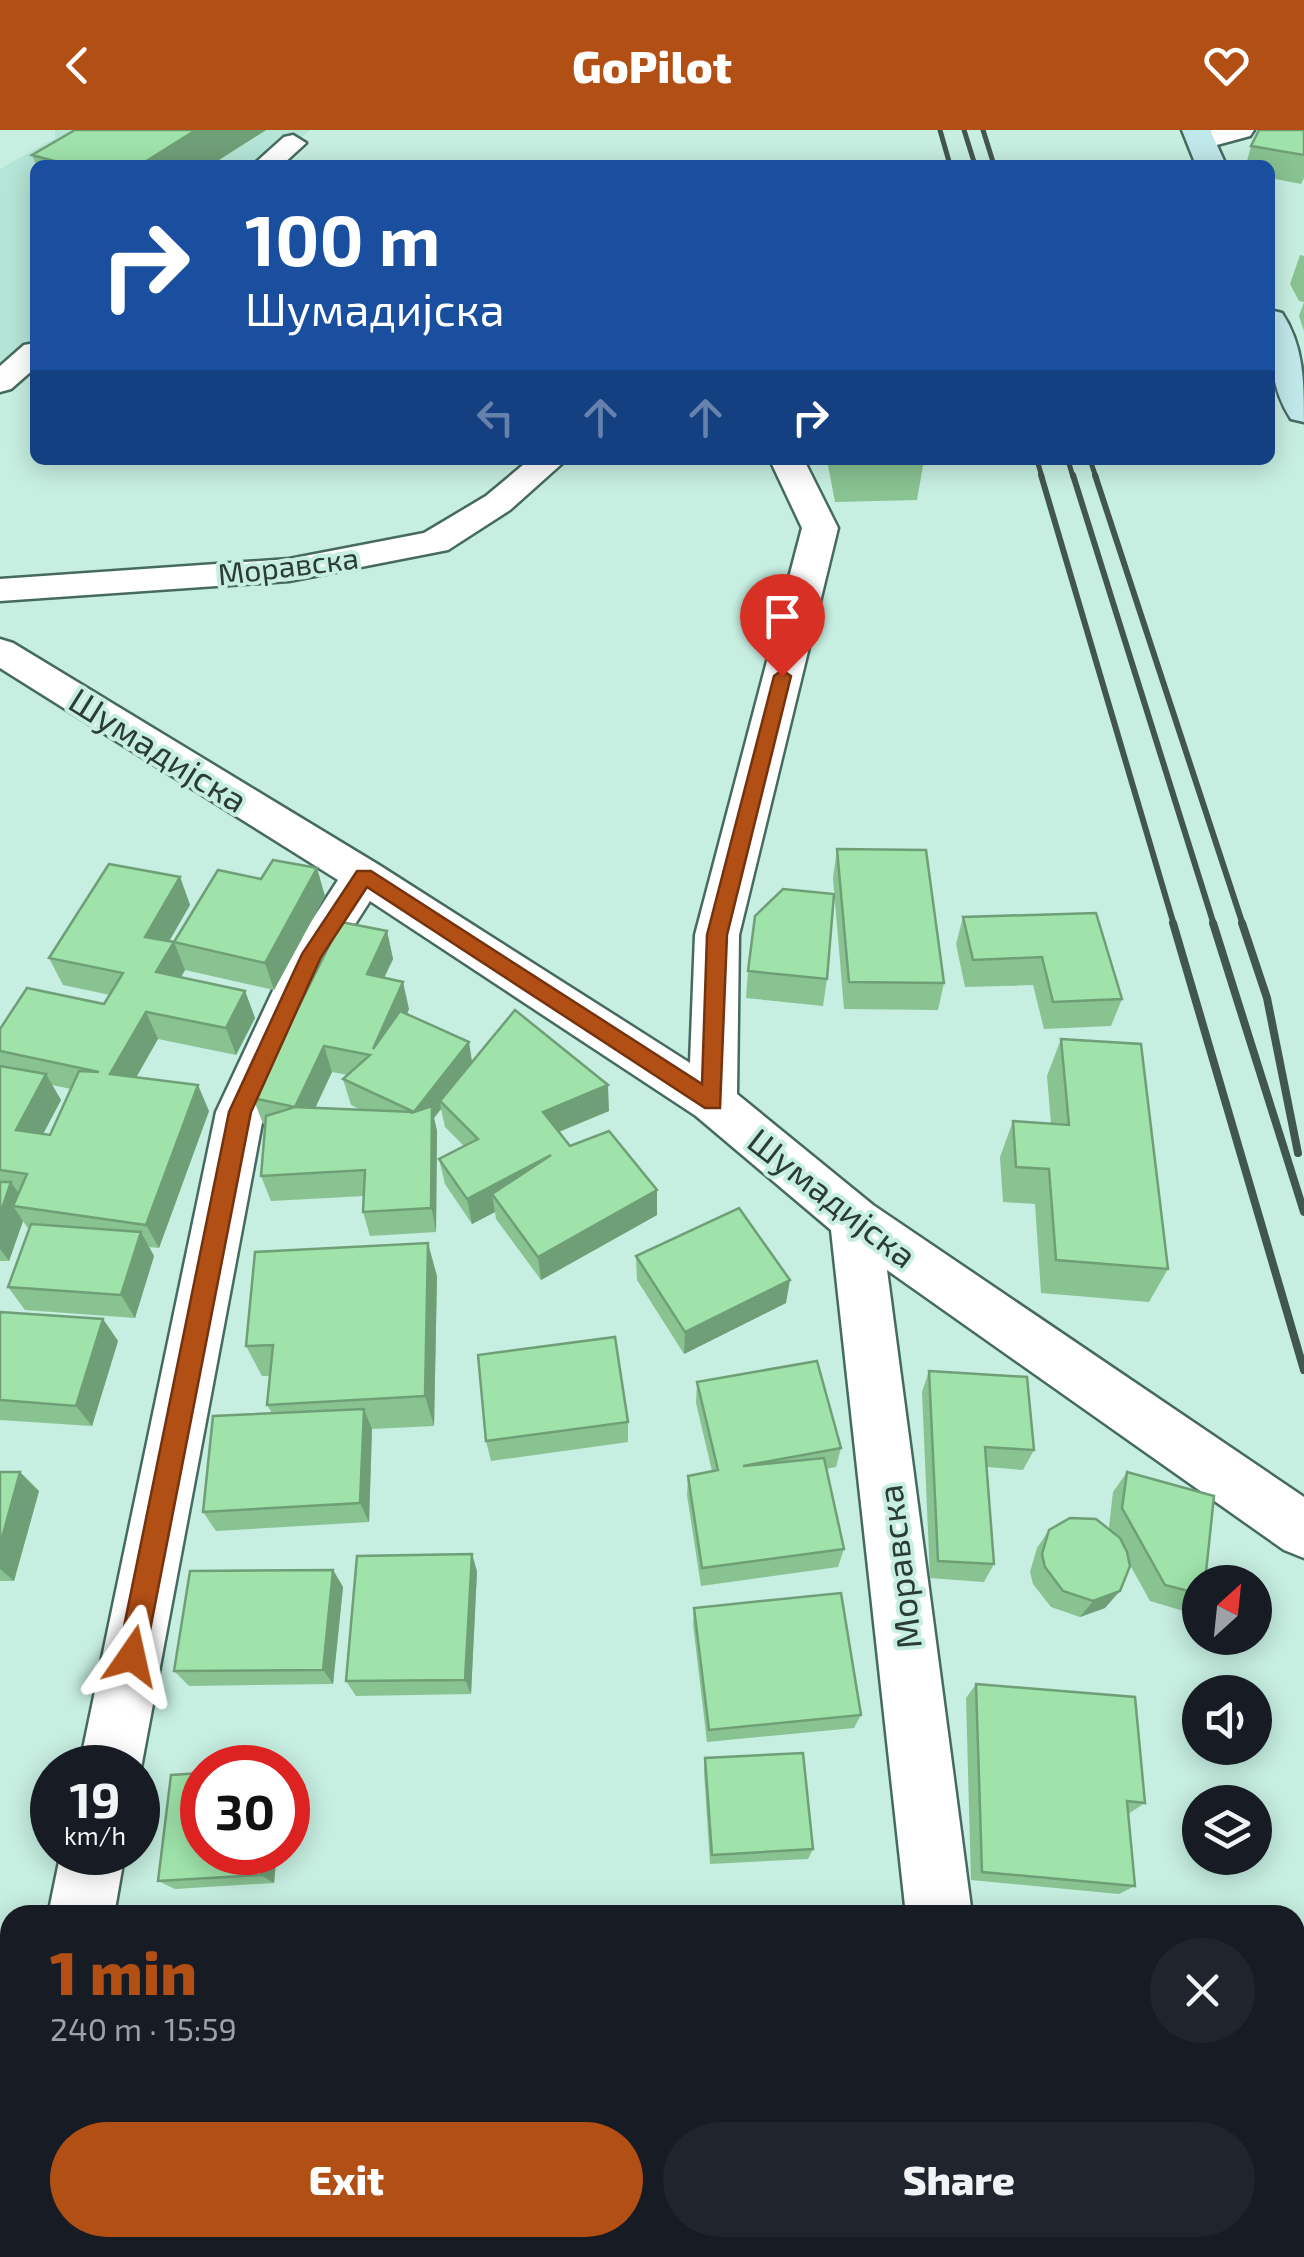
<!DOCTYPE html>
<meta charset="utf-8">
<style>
:root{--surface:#171b24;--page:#20242c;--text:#f1f3f6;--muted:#9ea1a6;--accent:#b24f15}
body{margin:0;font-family:"Exo 2",sans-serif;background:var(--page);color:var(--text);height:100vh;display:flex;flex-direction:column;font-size:38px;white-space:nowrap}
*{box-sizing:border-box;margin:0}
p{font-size:32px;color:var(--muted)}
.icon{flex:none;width:55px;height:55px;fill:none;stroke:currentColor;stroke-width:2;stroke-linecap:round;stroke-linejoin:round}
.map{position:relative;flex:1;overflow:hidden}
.details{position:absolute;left:0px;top:1775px;width:1305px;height:352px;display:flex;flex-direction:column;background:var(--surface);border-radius:30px 30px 0 0;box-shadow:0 5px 25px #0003}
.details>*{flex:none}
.top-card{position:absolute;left:30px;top:30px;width:1245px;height:305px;border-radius:15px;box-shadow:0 5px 25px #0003;background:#1a4fa0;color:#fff;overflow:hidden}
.needle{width:65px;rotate:27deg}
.fabs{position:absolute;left:1182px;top:1435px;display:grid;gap:20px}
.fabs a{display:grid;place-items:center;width:90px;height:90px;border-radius:50%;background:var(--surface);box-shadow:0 5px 25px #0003;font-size:50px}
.speed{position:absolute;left:30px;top:1615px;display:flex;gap:20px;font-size:50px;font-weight:700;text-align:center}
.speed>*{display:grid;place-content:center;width:130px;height:130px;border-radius:50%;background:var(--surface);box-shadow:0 5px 25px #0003;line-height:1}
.speed small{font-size:25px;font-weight:400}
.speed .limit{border:15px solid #d22;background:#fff;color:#111}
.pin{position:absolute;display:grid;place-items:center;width:85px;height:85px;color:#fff;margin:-102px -42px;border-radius:50% 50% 50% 0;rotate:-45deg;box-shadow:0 0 10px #0007}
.pin .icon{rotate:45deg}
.me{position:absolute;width:110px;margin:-55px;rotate:11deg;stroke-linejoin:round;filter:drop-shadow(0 0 8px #0008)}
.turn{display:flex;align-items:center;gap:35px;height:210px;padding:0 50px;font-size:45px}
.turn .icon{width:130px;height:130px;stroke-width:2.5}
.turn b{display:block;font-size:70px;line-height:85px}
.lanes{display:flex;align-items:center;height:95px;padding:0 50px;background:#0003;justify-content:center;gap:50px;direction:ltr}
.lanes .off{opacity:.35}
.round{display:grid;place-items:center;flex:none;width:105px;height:105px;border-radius:52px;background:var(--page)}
.head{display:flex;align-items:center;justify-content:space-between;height:170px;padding:0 50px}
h1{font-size:60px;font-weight:800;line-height:75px;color:var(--accent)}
.primary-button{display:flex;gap:20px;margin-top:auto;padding:20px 50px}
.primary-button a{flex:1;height:115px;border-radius:60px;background:var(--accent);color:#fff;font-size:40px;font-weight:800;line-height:115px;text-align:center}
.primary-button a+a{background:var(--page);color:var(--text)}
header{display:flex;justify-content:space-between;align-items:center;height:130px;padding:0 50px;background:var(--accent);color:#fff;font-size:45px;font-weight:800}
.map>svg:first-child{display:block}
</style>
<header><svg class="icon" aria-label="back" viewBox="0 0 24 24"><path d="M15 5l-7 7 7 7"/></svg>GoPilot<svg class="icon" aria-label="heart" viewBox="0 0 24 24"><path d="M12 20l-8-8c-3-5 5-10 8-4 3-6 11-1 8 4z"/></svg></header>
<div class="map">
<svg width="1304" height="2127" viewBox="0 0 1304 2127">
<rect width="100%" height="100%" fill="#c6eee1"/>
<polygon fill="#b4e5d6" points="55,0 310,0 268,35 35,35 35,234 0,263 0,39 55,8"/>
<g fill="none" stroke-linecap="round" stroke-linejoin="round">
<g stroke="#466a60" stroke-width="5">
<g id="minor">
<polygon points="1212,0 1254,0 1250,6 1202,19 1189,11 1193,5"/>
<polygon points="293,5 306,13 282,35 253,35 284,7"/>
<polygon points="35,213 35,238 11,259 0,262 0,236 24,215"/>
<polygon points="529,330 566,330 510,380 448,420 289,451 0,471 0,449 289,429 424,403 486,366"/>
<polygon points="770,330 804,330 838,398 739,805 737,964 873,1075 1304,1367 1304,1428 1284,1420 887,1140 972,1785 906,1785 831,1100 696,986 370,771 332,830 264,982 141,1638 138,1647 138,1638 79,1638 216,982 290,824 338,750 0,538 0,509 13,513 379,735 690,933 695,805 802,398"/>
<polygon points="61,1722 125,1722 114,1785 48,1785"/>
<polygon points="933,2118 1007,2118 1008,2127 934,2127"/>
</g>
</g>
<g stroke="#466a60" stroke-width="5">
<g id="secondary">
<polygon points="1182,0 1210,0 1226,35 1196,35"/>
<path d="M1270,180L1282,183C1304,216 1304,253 1304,292L1291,289C1269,256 1270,218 1270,180Z"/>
</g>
</g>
<use href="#minor" fill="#fff" fill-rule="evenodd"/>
<use href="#secondary" fill="#c0e7e9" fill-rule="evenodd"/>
<g stroke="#425650" stroke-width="5">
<polyline points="940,0 950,35"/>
<polyline points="964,0 975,35"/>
<polyline points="983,0 994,35"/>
<polyline points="1037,330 1042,347"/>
<polyline points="1068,330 1073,347"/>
<polyline points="1090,330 1096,347"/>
</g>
<g stroke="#425650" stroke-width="6">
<polyline points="1041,345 1174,795"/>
<polyline points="1073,345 1214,795"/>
<polyline points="1095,345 1243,795"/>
</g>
<g stroke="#425650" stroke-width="8">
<polyline points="1173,793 1304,1240"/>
<polyline points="1213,793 1304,1082"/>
<polyline points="1242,793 1267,868 1298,1023"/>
</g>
</g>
<g fill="#89c392" fill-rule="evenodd">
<polygon points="75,0 266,0 211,35 36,35 32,25"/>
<polygon points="1304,0 1304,48 1301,54 1270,48 1270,35 1246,35 1251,16"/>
<polygon points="1300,125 1304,126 1304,172 1299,171 1290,154"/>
<polygon points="1304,172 1304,201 1299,186"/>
<polygon points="827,330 924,330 917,370 835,372"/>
<polygon points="837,719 944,853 938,880 844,879 833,748"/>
<path d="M180,747L190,775L169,811L174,812L325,766L274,860L185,840L181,847L245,861L255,888L236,925L158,909L136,948L209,981L159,1118L149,1117L154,1126L135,1188L25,1180L8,1157L29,1100L23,1091L9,1131H0V899L104,874L110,865L63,855L49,828ZM52,955L71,959L50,1005L43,1004L61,970Z"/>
<polygon points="963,787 1122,869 1111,896 1044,899 1033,855 965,857 956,814"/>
<path d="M387,801L393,829L384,848L409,879L407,884L472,932L609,981L559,1002L570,1016L657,1085L541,1150L496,1089L495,1082L472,1094L445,1054L439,1029L464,1016L445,997L441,979L434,988L437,1001L436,1102L370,1106L363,1082L364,1066L271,1071L261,1046L266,994H263L253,968ZM332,942L348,945L343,949L351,975L361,980L315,978Z"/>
<polygon points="748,841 827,849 823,876 746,868"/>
<polygon points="1061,909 1168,1139 1149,1172 1041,1163 1035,1074 1003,1072 1000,1027 1013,991 1051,994 1047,946"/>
<polygon points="636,1126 786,1173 684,1224 637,1150"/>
<polygon points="437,1146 434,1296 372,1299 369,1392 216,1401 203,1382 272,1283 267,1275 270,1246 262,1246 246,1216"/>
<polygon points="0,1182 103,1189 118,1211 92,1296 0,1290"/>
<polygon points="929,1241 1034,1320 1023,1340 987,1337 994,1434 984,1452 930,1448 922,1262"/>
<polygon points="697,1252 841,1318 836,1337 826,1339 844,1419 838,1437 701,1456 687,1365 688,1346 712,1341 696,1273"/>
<polygon points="628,1292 628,1312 491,1331 486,1311"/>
<polygon points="0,1342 39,1361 14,1451 0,1451"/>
<polygon points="1127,1342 1200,1452 1200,1469 1187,1482 1150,1471 1130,1435 1105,1478 1080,1487 1051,1477 1033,1454 1030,1442 1037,1418 1049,1400 1111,1401 1109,1397 1113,1362"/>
<polygon points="333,1440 343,1457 333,1554 189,1556 174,1541"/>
<polygon points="477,1441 471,1564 356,1566 346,1551"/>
<polygon points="694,1478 861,1585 854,1598 707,1612 693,1494"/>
<polygon points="976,1554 1145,1673 1128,1684 1135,1756 1119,1764 971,1750 966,1568"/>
<polygon points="705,1628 813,1719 808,1729 710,1734 704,1641"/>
<polygon points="202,1722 277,1722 274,1753 175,1759 158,1751"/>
</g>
<g fill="#6f9f77">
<polygon points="196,0 266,0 211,35 140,35"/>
<polygon points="317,738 325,766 274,860 265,833"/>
<polygon points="180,747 190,775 156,834 145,807"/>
<polygon points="387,801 393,829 373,871 367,844"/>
<polygon points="174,812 185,840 168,870 156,842"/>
<polygon points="403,852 409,879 380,945 373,919"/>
<polygon points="245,861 255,888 236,925 226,898"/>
<polygon points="146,882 158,909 123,970 110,944"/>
<polygon points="469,912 473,938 440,971 441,979 434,988 437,1001 436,1102 414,982"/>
<polygon points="324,916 332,942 304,1002 295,977"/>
<polygon points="46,944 61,970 32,1025 16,1000"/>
<polygon points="198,955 209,981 159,1118 146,1095"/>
<polygon points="608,955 609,981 546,1007 543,982"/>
<polygon points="551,1025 492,1064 495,1082 472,1094 467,1069"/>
<polygon points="11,1052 28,1077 13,1076 23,1091 9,1131 0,1119 0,1084"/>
<polygon points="657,1060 657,1085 541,1150 538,1127"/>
<polygon points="141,1102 154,1126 135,1188 121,1165"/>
<polygon points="428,1113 437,1146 434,1296 425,1266"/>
<polygon points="790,1150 786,1173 684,1224 685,1202"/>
<polygon points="103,1189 118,1211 92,1296 76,1276"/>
<polygon points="364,1279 372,1299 369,1392 360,1373"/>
<polygon points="20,1342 39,1361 14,1451 0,1439 0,1415"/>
<polygon points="472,1424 477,1441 471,1564 465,1550"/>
<polygon points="333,1440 343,1457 333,1554 323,1540"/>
<polygon points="1120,1461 1105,1478 1080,1487 1093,1471"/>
<polygon points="263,1722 277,1722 274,1753 261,1745"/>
</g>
<g fill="#9fe3aa" stroke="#6f9f77" stroke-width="2.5" fill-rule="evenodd">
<polygon points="75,0 196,0 140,35 69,35 32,25"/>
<polygon points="1259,0 1304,0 1304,25 1251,16"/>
<polygon points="837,719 926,720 944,853 849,852"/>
<polygon points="273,730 317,738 265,833 174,812 218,740 261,749"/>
<polygon points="109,734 180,747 145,807 174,812 156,842 245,861 226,898 146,882 110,944 198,955 146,1095 13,1076 27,1044 0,1040 0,936 46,944 16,1000 50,1005 79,941 99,942 0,921 0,899 27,858 104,874 123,843 49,828"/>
<polygon points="783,759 834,764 827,849 748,841 755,786"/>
<polygon points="1096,783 1122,869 1053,872 1042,827 973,830 963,787"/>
<path d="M341,792L387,801L367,844L403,852L373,919L400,881L469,912L414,982L432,976L431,1078L363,1082L365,1040L261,1046L266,986L295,977L253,968ZM324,916L370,925L343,949L414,982L295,977Z"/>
<polygon points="515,880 608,955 543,982 570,1016 609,1001 657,1060 538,1127 492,1064 551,1025 467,1069 439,1029 478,1009 440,971"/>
<polygon points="1061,909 1141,914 1168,1139 1056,1130 1049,1039 1016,1037 1013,991 1069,995"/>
<polygon points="0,1052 11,1052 0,1084"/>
<polygon points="739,1078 790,1150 685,1202 636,1126"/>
<polygon points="31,1094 141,1102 121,1165 8,1157"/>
<polygon points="428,1113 425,1266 267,1275 273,1215 246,1216 255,1122"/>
<polygon points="0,1182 103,1189 76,1276 0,1270"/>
<polygon points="615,1207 628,1292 486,1311 478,1225"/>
<polygon points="817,1231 841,1318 743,1336 824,1328 844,1419 702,1438 688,1346 718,1340 697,1252"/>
<polygon points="929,1241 1027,1247 1034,1320 985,1317 994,1434 938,1431"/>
<polygon points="364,1279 360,1373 203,1382 213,1286"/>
<polygon points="0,1342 20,1342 0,1415"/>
<polygon points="1127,1342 1214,1366 1205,1452 1200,1452 1200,1464 1165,1455 1122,1378"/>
<polygon points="1070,1388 1096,1389 1120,1408 1127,1422 1130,1436 1120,1461 1093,1471 1063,1461 1045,1437 1042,1424 1049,1400"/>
<polygon points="472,1424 465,1550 346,1551 357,1426"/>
<polygon points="333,1440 323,1540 174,1541 190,1441"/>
<polygon points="841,1463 861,1585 709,1600 694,1478"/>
<polygon points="976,1554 1135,1567 1145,1673 1127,1671 1135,1756 982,1742"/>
<polygon points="803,1623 813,1719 712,1725 705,1628"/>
<polygon points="202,1643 202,1722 263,1722 261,1745 158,1751 171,1645"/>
<polygon points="231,1779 230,1785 105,1785"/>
<polygon points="466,1781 466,1785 432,1785"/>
</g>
<polygon fill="#b24f15" stroke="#74330e" stroke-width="2.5" points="782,540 791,546 727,805 720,978 705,978 367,757 321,827 251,982 145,1526 141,1536 132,1540 122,1536 118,1526 229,982 302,824 357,741 371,741 702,954 707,805 774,546"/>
<g text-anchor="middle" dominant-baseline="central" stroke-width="8" stroke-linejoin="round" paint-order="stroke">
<g font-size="30" fill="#2b3b36" stroke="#c6eee1">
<text transform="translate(288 435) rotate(-7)">Моравска</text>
</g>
<g font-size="35" fill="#2b3b36" stroke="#c6eee1">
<text transform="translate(159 619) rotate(32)">Шумадијска</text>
<text transform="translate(833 1067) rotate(38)">Шумадијска</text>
<text transform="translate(898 1437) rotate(-97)">Моравска</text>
</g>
</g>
</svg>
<div class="fabs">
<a><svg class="needle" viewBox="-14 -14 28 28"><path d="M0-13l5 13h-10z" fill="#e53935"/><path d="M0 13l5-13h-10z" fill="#9ea1a6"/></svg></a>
<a><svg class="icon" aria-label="sound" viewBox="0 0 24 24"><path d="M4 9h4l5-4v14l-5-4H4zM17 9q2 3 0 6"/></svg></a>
<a><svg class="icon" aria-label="layers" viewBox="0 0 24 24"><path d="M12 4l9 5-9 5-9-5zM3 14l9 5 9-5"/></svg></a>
</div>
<div class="speed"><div>19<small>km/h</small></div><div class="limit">30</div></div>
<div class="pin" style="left:782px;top:546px;background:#d93025"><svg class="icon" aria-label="arrive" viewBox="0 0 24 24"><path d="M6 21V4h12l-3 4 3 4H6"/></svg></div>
<svg class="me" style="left:132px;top:1526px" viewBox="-20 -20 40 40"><path d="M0-17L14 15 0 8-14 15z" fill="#b24f15" stroke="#fff" stroke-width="4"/></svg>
<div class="top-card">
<div class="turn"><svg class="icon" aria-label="right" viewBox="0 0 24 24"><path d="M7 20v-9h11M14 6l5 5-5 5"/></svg><div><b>100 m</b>Шумадијска</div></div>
<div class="lanes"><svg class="icon off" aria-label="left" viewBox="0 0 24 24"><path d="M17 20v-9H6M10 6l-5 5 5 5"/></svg><svg class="icon off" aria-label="ahead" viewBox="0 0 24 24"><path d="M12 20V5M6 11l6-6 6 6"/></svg><svg class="icon off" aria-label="ahead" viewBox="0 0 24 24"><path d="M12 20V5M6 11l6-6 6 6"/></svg><svg class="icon" aria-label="right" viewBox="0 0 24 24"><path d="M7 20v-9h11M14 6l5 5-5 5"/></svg></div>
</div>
<section class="details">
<div class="head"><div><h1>1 min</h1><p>240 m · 15:59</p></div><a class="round"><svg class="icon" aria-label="close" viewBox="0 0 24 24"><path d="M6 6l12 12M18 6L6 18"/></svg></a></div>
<div class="primary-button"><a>Exit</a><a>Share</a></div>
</section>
</div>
